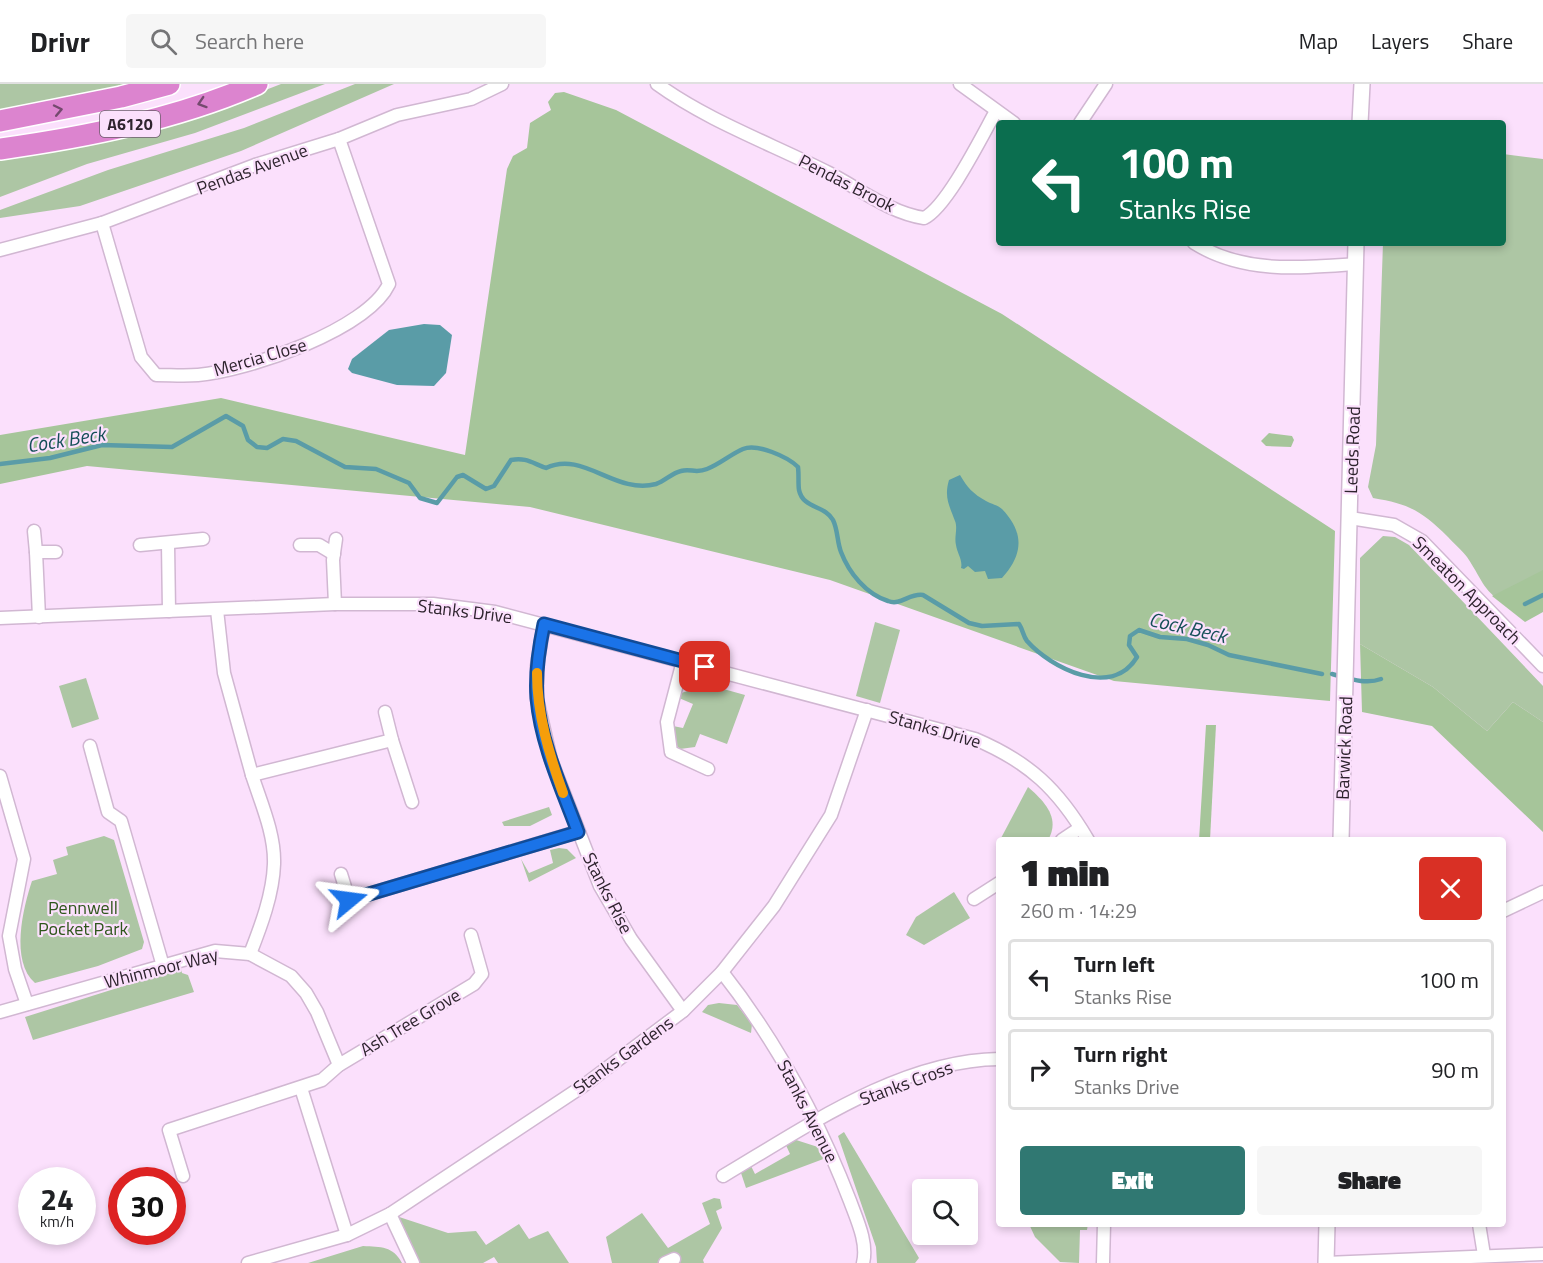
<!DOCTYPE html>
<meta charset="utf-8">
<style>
:root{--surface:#fff;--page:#f6f6f6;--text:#202124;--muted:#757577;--line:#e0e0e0;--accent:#307872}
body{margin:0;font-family:"Titillium Web",sans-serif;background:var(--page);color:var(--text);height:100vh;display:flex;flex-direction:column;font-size:22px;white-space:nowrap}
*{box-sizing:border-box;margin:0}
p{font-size:20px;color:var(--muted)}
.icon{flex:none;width:33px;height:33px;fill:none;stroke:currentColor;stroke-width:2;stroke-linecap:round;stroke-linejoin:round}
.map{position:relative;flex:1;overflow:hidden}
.side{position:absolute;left:996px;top:753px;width:510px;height:390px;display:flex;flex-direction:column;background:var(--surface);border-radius:6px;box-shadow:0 3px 9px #0003}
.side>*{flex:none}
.hud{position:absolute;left:996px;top:36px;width:510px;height:126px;border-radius:6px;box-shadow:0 3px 9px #0003;background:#0b6e4f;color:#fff;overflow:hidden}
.tools{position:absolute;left:912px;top:1095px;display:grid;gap:12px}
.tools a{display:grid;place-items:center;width:66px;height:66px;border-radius:6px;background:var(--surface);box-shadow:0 3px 9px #0003;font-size:30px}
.speed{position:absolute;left:18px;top:1083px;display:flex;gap:12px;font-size:30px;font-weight:700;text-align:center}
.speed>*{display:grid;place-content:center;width:78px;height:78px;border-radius:50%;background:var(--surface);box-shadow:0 3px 9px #0003;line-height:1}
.speed small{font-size:15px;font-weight:400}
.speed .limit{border:9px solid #d22;background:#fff;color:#111}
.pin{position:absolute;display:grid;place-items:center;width:51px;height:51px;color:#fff;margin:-26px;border-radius:12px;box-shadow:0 3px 9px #0006}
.me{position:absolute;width:66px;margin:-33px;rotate:74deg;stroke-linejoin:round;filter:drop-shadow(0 0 4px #0008)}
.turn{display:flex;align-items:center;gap:21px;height:126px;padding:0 24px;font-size:27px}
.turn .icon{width:78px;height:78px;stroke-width:2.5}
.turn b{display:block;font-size:42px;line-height:51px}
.round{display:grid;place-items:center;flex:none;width:63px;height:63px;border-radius:6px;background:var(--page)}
.head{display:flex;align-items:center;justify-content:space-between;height:102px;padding:0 24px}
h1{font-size:36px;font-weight:800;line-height:45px}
.primary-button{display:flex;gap:12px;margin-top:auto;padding:12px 24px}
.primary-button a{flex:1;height:69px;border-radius:6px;background:var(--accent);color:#fff;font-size:24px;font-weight:800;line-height:69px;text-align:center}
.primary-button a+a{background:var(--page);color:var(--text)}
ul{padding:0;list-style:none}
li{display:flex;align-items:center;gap:18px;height:81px;margin:0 12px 9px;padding:0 12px;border:3px solid var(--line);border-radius:6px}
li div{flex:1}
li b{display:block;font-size:22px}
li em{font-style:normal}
header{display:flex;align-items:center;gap:36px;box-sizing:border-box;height:84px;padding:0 30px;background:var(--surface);border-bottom:2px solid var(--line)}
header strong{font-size:28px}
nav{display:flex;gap:33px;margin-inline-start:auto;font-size:21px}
.search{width:420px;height:54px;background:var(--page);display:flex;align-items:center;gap:15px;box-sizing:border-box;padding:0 21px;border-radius:6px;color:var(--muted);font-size:22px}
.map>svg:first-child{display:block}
</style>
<header>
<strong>Drivr</strong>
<div class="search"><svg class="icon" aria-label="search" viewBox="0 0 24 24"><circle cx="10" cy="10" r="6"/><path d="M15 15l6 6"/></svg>Search here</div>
<nav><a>Map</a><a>Layers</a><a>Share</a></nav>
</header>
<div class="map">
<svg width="1543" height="1179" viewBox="0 0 1543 1179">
<rect width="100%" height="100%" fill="#fbe0fc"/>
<g fill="#adc6a4">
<polygon points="0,0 137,0 0,27"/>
<polygon points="281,0 325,0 195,49 87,80 0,113 0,75 106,57 214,26"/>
<polygon points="355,0 394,0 241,67 80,122 0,134 0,126 108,86 244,44"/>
<path d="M1503,70L1543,75V508L1511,525C1481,505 1485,500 1467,473C1462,466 1454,460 1448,453C1422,427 1409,420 1373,414L1368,403L1376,361L1383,159H1503Z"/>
<polygon points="1383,452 1395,453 1409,461 1543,602 1543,638 1513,618 1487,647 1433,603 1360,560 1360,474"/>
<polygon points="875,538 900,546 880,619 856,612"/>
<polygon points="86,594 99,635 72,644 59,602"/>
<polygon points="709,601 745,611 727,660 700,650 695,663 680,665 675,660 673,642 683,644 693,620 679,614 681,609"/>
<path d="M1028,703C1044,717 1061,734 1048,756H1000Z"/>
<polygon points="549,723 552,731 530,742 504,742 502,738"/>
<path d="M104,752L114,756L144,858L142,865L98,882L35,899C10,877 23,824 32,797L57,790L53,776L68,771L66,763Z"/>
<polygon points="559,764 567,765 576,774 529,798 521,775 529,789 553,779 550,766"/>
<polygon points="954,808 970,834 924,861 906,851 916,833"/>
<polygon points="181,884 182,889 188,891 194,908 33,956 25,933"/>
<polygon points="719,919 737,921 752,940 751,949 702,928 708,921"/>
<polygon points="844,1048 919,1174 915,1179 877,1179 876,1163 838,1052"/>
<polygon points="793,1055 821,1064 826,1074 746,1104 741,1089 749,1078 755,1090 790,1070 785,1059"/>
<polygon points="714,1114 720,1115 722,1124 716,1127 722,1144 703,1176 704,1179 612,1179 606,1153 642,1129 668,1164 710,1140 702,1119"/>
<polygon points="390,1130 448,1149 476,1147 486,1161 519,1140 529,1155 548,1147 569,1179 498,1179 494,1173 483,1179 413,1179"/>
<polygon points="1029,1140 1088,1140 1087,1146 1080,1146 1079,1179 1060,1178 1035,1153"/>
<path d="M363,1162C381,1163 393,1162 402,1179H308Z"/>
</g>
<g fill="#a6c59a">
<polygon points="564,8 616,26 1002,230 1335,447 1330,617 1114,597 830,496 530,423 87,382 0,400 0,351 221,314 465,371 507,85 513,72 527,64 530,39 551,26 548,18 555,9"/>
<polygon points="1269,349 1292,352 1294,356 1291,363 1266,362 1261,357"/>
<polygon points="1543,486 1543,528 1525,538 1492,512"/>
<polygon points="1360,560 1433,603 1487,647 1513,618 1543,638 1543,748 1432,642 1362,628"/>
<polygon points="1206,641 1216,641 1210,756 1199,756"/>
</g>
<g fill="#5a9ca7">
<polygon points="424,240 440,241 452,251 446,289 434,302 397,301 352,289 348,285 352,275 389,246"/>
<path d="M960,391C967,403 973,410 986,417C991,420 998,421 1002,425C1025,449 1023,471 1002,494L988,495L985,487L975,488L968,482L964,485L961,484C963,476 957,469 956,461C954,453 958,444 955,437C949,421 944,413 949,396Z"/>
</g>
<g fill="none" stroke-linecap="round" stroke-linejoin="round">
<g stroke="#5a9ca7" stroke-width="4.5">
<path d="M0,380L50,374L102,361L172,363L226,332L243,342L248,356L257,363L267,364L283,355L296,357L345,383L376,385L409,399L420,414L437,419L457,393L463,391L486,405L494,402L511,376C526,373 532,379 546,384C583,366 615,411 656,400C665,397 672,389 681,387C691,384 695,390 707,385C720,380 731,370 743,365C757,359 788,373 798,383C799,391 798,399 799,406C803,425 825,421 833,436C838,446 837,458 841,468C849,489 866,510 888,517C901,522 909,509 923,511L969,539L982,542L1019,540C1023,546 1023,552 1027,557C1051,584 1112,615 1137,573L1129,561L1130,552L1139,546L1160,553L1187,555L1208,561L1229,571L1322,590"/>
<polyline points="1525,520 1543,511"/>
<path d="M1332,590C1348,594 1365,601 1381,595"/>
</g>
<g stroke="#d1b7d2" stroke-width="15">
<g id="minor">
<path d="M657,0C708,37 772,60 829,89C860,105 890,129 924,134C947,123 982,52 996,27"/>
<polyline points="960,0 1014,39"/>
<polyline points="1080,39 1106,0"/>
<path d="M102,139L141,273L156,291C170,291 184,292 198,291C247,287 367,246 389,200L339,55"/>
<path d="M1194,159C1244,190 1300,184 1356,180"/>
<polyline points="0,166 102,139 255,81 339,55 397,31 471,15 502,0"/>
<polyline points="1350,434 1394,441 1422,457 1543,582"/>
<polyline points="34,447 36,468"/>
<polyline points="168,460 169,527"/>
<polyline points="140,461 203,455"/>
<polyline points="300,461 319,461 334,470"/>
<polyline points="335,520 333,476 336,455"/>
<polyline points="217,526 224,589 252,691 392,656 412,718"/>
<polyline points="39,533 36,468 56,468"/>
<path d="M0,534L335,520H433L495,528L975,655C1029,678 1058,705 1088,756"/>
<polyline points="544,540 537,582 537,615 551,676 600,802 631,855 683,927"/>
<polyline points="683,577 667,638 671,668 708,685"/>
<polyline points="385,628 392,656"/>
<polyline points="90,662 108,728 121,737 163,882"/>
<polyline points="0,692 24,775 9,852 15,885 27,920"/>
<polyline points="1062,756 1080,744"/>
<polyline points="341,790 349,816 577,748"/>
<polyline points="974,815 999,799"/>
<polyline points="1503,827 1543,808"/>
<path d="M250,870C261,842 273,810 274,780C275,750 261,719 252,691"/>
<path d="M722,888C777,958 818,1034 850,1117C857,1136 868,1159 863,1179"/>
<polyline points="0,928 215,867 250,870 291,892 306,909 317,928 339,981"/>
<polyline points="301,1004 347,1151"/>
<polyline points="183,1092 169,1046 322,996 339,981 474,900 482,890 471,851"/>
<path d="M723,1092C804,1044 901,976 999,975"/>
<polyline points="390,1130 413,1179"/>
<polyline points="1479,1140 1484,1171"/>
<polyline points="248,1179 347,1151 390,1130 583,1002 683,927 722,888 774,822 831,731 867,626"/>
<polyline points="665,1179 674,1175"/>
<polyline points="1103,1179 1104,1140"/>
<polyline points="1326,1179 1543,1170"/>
</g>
</g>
<g stroke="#d1b7d2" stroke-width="18">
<g id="tertiary">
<polyline points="1360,39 1362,0"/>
<polyline points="1341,756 1356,159"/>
<polyline points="1326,1179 1327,1140"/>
</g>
</g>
<g stroke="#fff" stroke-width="24">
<g id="trunk">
<polyline points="0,37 121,13 169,0"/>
<path d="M0,65C86,53 177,35 257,0"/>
</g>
</g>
<use href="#minor" stroke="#fff" stroke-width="12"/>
<use href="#tertiary" stroke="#fff" stroke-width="15"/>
<use href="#trunk" stroke="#dc84cf" stroke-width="21"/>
</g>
<defs><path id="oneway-chevron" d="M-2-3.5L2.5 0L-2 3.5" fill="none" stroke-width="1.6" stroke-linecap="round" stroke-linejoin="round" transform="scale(1.5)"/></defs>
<g stroke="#744a6e">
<use href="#oneway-chevron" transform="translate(202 19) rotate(162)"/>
<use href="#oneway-chevron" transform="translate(58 26) rotate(-12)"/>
</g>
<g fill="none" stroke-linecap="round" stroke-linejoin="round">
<g stroke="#114b97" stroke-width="15">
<path id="route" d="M349,816L578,748C562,705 541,660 537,614C535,589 539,564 544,540L705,583"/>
</g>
<use href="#route" stroke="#1a73e8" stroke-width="10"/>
<path stroke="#f59e0b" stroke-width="10" d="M537,589C537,630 549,670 563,709"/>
</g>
<g text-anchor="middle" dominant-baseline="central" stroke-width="4.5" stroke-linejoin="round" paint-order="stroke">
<rect fill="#fbe0fc" stroke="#6c5c6c" stroke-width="1.5" x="100" y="27" width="60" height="26" rx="4.5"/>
<g font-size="16" font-weight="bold" fill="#2e242e">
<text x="130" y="40">A6120</text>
</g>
<g font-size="18" fill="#2e242e" stroke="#fbe0fc">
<text transform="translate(252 85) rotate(-20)">Pendas Avenue</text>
<text transform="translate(847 99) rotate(27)">Pendas Brook</text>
<text transform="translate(260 273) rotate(-16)">Mercia Close</text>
<text transform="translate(1352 366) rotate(-88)">Leeds Road</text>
<text transform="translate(1467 506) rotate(45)">Smeaton Approach</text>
<text transform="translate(465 527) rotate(7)">Stanks Drive</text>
<text transform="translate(935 645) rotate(16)">Stanks Drive</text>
<text transform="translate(1344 664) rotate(-88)">Barwick Road</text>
<text transform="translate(608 809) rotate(63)">Stanks Rise</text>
<text transform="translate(161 884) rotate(-14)">Whinmoor Way</text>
<text transform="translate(410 938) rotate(-31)">Ash Tree Grove</text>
<text transform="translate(623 971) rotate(-36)">Stanks Gardens</text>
<text transform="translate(906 999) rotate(-20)">Stanks Cross</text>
<text transform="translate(808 1027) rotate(63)">Stanks Avenue</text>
</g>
<g font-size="18" fill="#2e561b" stroke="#fbe0fc">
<text x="83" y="823">Pennwell<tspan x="83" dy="21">Pocket Park</tspan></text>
</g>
<g font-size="20" font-style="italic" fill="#154f58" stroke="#fbe0fc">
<text transform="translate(66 355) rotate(-9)">Cock Beck</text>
<text transform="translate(1188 543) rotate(13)">Cock Beck</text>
</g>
</g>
</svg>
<div class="tools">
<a><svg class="icon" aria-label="search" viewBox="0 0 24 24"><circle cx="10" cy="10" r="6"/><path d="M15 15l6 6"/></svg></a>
</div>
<div class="speed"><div>24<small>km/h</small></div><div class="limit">30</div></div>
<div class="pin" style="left:705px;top:583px;background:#d93025"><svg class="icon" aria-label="arrive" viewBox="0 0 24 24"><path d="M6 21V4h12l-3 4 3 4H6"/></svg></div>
<svg class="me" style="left:349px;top:816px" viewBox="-20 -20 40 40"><path d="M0-17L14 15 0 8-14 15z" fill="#1a73e8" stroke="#fff" stroke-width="4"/></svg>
<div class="hud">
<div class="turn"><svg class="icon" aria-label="left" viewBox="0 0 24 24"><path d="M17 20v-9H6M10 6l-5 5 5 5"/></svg><div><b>100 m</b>Stanks Rise</div></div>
</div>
<section class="side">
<div class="head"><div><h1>1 min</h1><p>260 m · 14:29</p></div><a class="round" style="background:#d93025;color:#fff"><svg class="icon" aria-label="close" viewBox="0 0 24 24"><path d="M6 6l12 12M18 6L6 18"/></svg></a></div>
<ul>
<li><svg class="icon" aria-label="left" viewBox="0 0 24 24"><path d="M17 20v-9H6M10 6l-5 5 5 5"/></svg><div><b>Turn left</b><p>Stanks Rise</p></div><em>100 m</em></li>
<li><svg class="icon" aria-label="right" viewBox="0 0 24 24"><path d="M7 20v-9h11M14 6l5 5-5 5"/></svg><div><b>Turn right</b><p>Stanks Drive</p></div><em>90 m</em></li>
</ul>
<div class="primary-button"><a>Exit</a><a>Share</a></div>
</section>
</div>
